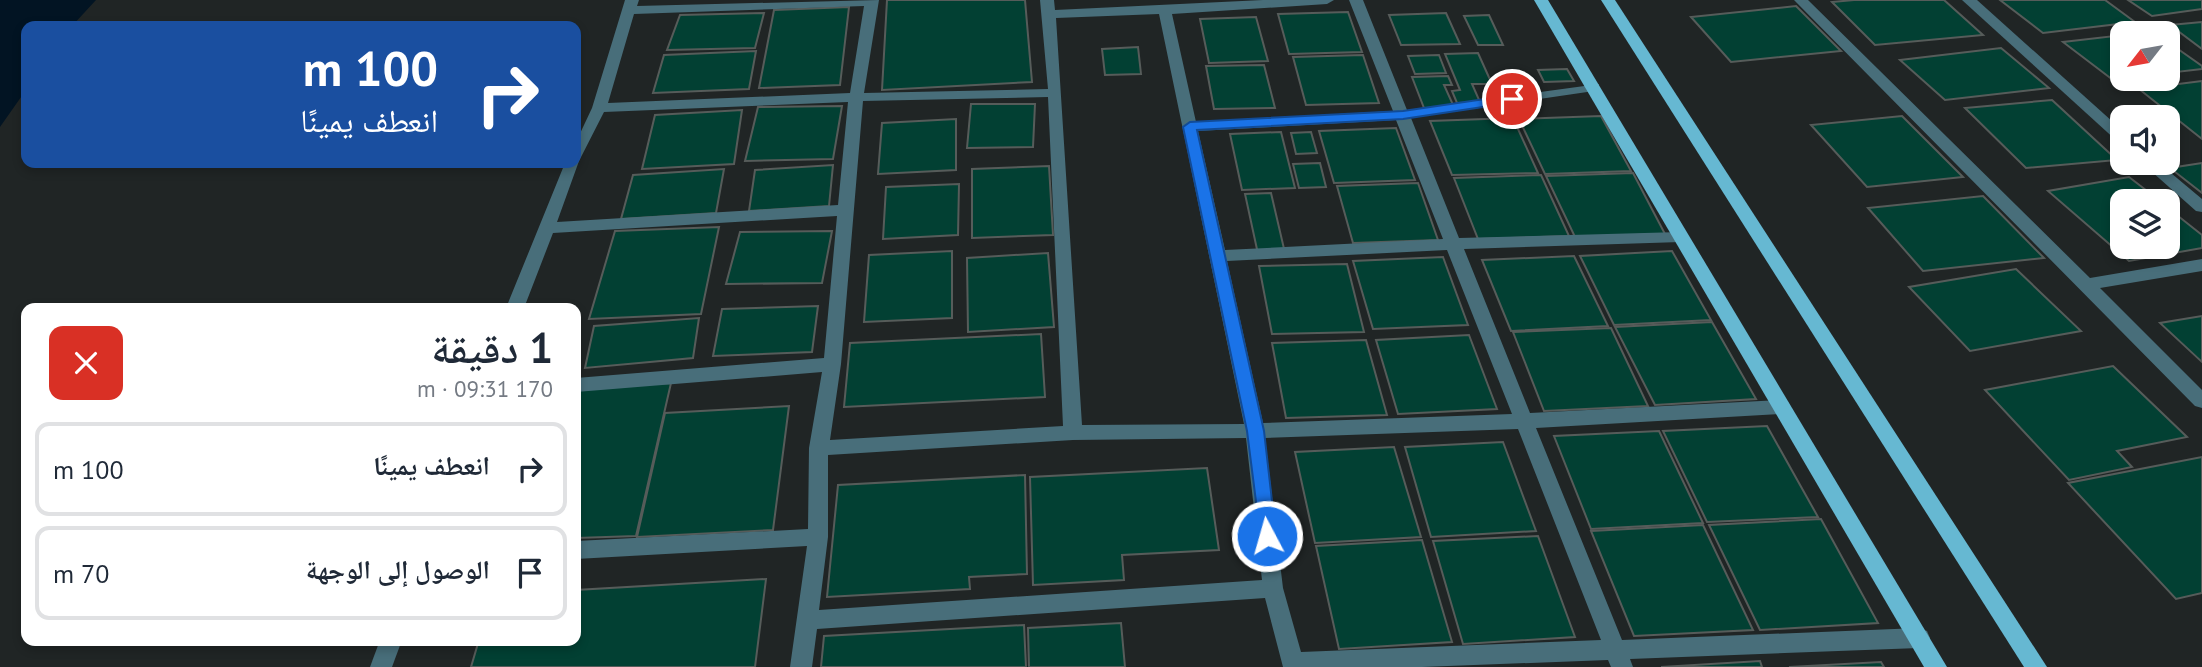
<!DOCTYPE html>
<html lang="ar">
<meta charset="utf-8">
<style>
:root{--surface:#fff;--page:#f2f2f3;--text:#1f2937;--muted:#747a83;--line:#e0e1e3}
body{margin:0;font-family:"PT Sans","Noto Naskh Arabic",sans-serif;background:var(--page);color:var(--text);direction:rtl;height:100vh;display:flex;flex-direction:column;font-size:26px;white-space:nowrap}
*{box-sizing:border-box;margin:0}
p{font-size:23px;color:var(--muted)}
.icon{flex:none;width:38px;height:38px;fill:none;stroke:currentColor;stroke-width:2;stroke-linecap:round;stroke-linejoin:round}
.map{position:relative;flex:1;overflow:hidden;direction:ltr}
.details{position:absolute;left:21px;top:303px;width:560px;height:343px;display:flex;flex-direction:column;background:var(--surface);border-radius:14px;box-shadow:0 4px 10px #0003;direction:rtl}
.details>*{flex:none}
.top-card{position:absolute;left:21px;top:21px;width:560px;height:147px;border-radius:14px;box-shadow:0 4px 10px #0003;direction:rtl;background:#1a4fa0;color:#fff;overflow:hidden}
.needle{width:46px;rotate:239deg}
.buttons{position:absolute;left:2110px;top:21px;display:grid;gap:14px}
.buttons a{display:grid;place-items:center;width:70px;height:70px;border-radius:14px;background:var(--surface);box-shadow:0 4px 10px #0003;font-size:35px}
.pin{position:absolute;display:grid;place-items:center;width:60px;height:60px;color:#fff;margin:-30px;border:4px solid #fff;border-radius:50%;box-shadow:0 2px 7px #0007}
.me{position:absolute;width:77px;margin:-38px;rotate:354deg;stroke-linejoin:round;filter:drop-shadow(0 0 5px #0008)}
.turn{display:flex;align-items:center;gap:24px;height:147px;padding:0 28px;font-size:32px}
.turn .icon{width:91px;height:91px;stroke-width:2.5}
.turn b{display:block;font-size:49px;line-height:60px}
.round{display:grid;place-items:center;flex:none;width:74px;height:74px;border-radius:14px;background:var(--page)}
.head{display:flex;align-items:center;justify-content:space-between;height:119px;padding:0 28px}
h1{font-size:42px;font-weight:600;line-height:52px}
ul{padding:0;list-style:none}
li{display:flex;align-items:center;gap:21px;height:94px;margin:0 14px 10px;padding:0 14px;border:4px solid var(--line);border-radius:14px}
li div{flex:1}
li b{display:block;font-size:26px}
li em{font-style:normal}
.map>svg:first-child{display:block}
</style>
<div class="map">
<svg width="2202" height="667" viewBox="0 0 2202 667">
<rect width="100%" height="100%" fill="#202525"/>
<polygon fill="#021423" points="0,0 96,0 72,26 26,26 26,90 0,127"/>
<g fill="#024033" stroke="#565c5a" stroke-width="2">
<polygon points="887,0 1025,0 1032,82 882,90"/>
<polygon points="1854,0 1944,0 1983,35 1875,45 1832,2"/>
<polygon points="2000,0 2105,0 2135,22 2043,33"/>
<polygon points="2128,0 2202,0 2202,9 2152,16"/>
<polygon points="1796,6 1841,51 1731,62 1691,17"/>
<polygon points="849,7 840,85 759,88 774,10"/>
<polygon points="1348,12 1362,52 1289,54 1278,14"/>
<polygon points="764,13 755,48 667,50 680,15"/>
<polygon points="1446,13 1460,44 1401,45 1389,15"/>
<polygon points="1489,15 1503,45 1478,45 1464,16"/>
<polygon points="1256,17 1268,61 1209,63 1200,19"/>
<polygon points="2202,22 2202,49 2170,25"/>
<polygon points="2123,35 2123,79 2125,79 2113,80 2063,42"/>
<polygon points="2168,42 2202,66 2202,69 2168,73"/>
<polygon points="1138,47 1141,74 1105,75 1102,49"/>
<polygon points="2001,48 2049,88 1945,100 1900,60"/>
<polygon points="756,51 749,89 653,93 664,55"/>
<polygon points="1478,53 1492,84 1472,84 1480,102 1457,103 1452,91 1460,90 1445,54"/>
<polygon points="1363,55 1379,103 1306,105 1293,57"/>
<polygon points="1439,55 1446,73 1415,74 1408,56"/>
<polygon points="1264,65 1275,108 1214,109 1206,66"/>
<polygon points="1567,69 1574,81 1544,82 1538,70"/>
<polygon points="1448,76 1452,85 1444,85 1454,107 1424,108 1412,77"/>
<polygon points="2202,81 2202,139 2139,89"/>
<polygon points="2052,100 2117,160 2026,168 1965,108"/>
<polygon points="971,104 1035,104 1033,147 967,148"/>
<polygon points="842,106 833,159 745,161 758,107"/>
<polygon points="742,110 734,164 642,169 655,115"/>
<polygon points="1601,116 1631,171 1545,174 1519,119"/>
<polygon points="1902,116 1963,177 1867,187 1811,125"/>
<polygon points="1513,118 1538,173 1452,175 1430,121"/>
<polygon points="956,119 956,170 878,174 882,123"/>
<polygon points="1396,128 1415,180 1334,183 1319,131"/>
<polygon points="1281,132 1295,188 1242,190 1230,134"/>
<polygon points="1311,132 1317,153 1296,154 1291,133"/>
<polygon points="1320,163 1326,187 1299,188 1293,164"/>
<polygon points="2202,163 2202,193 2170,168"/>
<polygon points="833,165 829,206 749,211 755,170"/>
<polygon points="1049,166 1053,235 972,238 972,169"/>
<polygon points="724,169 716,213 621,219 633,175"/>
<polygon points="1633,173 1665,234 1575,237 1546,176"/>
<polygon points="1541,175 1569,236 1478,239 1454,178"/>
<polygon points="2129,177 2160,201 2123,201 2123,247 2168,247 2168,208 2202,235 2202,248 2129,261 2048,191"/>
<polygon points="1418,183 1438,240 1353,243 1337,186"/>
<polygon points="959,184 958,235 883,239 886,187"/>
<polygon points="1271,193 1285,253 1258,254 1245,194"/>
<polygon points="1983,196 2044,258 1923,271 1868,208"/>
<polygon points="719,227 701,314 589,319 615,231"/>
<polygon points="832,231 822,283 726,284 740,232"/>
<polygon points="952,251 952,318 864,322 869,255"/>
<polygon points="1672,251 1711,320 1614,325 1580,256"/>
<polygon points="1048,253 1054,327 968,332 967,258"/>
<polygon points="1574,256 1608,326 1511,331 1482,260"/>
<polygon points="1443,257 1468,325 1373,329 1353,261"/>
<polygon points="1347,264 1364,332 1272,334 1259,266"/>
<polygon points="2016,269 2081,331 1970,351 1909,287"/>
<polygon points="818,306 812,352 713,356 722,309"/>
<polygon points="2202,316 2202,362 2160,323"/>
<polygon points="699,318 693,358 585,368 594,326"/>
<polygon points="1712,322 1756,399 1655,405 1615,327"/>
<polygon points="1611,328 1648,406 1544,411 1513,332"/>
<polygon points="1041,334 1045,397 844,407 850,343"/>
<polygon points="1469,335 1497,409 1398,414 1376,340"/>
<polygon points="1366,340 1387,415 1286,418 1272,343"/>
<polygon points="2113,366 2187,437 2117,451 2132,467 2069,480 1985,390"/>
<polygon points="671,383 636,536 576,538 576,387"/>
<polygon points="789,406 773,530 637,537 665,413"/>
<polygon points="1767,426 1818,517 1707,522 1663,431"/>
<polygon points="1659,431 1703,523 1591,529 1554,436"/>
<polygon points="1503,442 1536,531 1431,537 1405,447"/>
<polygon points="1394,447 1421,537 1315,543 1295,452"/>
<polygon points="2202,457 2202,593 2176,599 2068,483"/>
<polygon points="1207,468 1219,550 1122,555 1124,580 1033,585 1030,477"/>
<polygon points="1025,475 1027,574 969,577 970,589 827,597 838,485"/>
<polygon points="1821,519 1878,623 1760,630 1709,525"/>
<polygon points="1703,525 1753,630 1634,636 1591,531"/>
<polygon points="1538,536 1575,637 1463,644 1433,541"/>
<polygon points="1422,540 1452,642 1339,649 1316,546"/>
<polygon points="766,579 755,667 471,667 479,640 576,640 576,590"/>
<polygon points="1121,623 1125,667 1029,667 1028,628"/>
<polygon points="1024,625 1026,667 821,667 824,636"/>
<polygon points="1760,661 1762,667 1661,667"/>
<polygon points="1881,662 1884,667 1789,667"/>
</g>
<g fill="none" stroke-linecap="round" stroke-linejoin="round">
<g fill="#486e7a" fill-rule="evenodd">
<path d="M625,0H639L637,6L879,0L864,93L1048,89L1040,0H1054L1055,10L1263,0H1334L1327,4L1172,14L1196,122L1393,111L1349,0H1363L1407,110L1599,84V90L1594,91L1411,118L1459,238L1681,232L1689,237L1681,242L1464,249L1530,413L1781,400L1788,402L1790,407L1788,412L1781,414L1536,428L1622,640L1919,628L1927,631L1930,638L1927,645L1919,648L1630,659L1633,667H1611L1608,660L1422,667H1283L1265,598L817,629L812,667H790L807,546L576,559V541L808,529L809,448L822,372L576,392V378L824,358L837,216L553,233L524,308H506L565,163H576V142L592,108ZM864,6L850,93L608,103L634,14ZM1159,14L1244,424L1082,425L1056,18ZM1048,97L1063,426L830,440L841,364L863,101ZM848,102L838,205L557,222L579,161L604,112ZM1396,120L1443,239L1225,250L1198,131ZM1447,250L1512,414L1263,423L1227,261ZM1518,429L1601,640L1301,652L1283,588L1265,438ZM1246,438L1262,580L819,610L828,537V455L1073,440Z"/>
<polygon points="1794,0 1808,0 2090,278 2202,259 2202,271 2100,288 2202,390 2202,408 2195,406"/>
<polygon points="1962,0 1977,0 2123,131 2123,144 2118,142"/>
<polygon points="2142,163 2159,163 2202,199 2202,212 2196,211"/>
<polygon points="380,640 402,640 392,667 370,667"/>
</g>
<g fill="#66b8d2" fill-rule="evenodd">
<polygon points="1534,0 1548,0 1947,667 1924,667"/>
<polygon points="1601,0 1615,0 2047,667 2024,667"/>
</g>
</g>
<polygon fill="#1a73e8" stroke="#114b97" stroke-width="2" points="1512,95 1518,99 1516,102 1403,119 1197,130 1264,431 1276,536 1274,541 1267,543 1261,541 1247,431 1183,127 1190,122 1403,111"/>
</svg>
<div class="buttons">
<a><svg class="needle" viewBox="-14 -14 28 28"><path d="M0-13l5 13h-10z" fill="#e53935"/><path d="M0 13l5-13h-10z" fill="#747a83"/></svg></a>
<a><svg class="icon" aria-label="sound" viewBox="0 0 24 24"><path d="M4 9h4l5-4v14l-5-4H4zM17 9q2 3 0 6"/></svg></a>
<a><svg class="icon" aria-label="layers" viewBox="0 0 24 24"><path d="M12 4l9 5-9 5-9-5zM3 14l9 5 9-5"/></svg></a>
</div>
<div class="pin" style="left:1512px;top:99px;background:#d93025"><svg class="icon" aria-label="arrive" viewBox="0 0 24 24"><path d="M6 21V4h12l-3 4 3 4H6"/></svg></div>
<svg class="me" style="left:1267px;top:536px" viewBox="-20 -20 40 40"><circle r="17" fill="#1a73e8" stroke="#fff" stroke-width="3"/><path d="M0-11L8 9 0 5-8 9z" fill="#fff"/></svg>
<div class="top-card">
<div class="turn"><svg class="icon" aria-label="right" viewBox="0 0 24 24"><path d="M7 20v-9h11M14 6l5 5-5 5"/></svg><div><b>100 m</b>انعطف يمينًا</div></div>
</div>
<section class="details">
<div class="head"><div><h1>1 دقيقة</h1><p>170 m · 09:31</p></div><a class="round" style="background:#d93025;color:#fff"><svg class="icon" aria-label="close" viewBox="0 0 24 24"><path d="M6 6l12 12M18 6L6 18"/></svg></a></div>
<ul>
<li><svg class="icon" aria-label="right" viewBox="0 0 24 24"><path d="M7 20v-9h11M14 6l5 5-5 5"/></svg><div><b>انعطف يمينًا</b></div><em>100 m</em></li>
<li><svg class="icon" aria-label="arrive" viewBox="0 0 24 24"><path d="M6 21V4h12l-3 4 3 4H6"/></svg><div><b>الوصول إلى الوجهة</b></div><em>70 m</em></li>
</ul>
</section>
</div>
